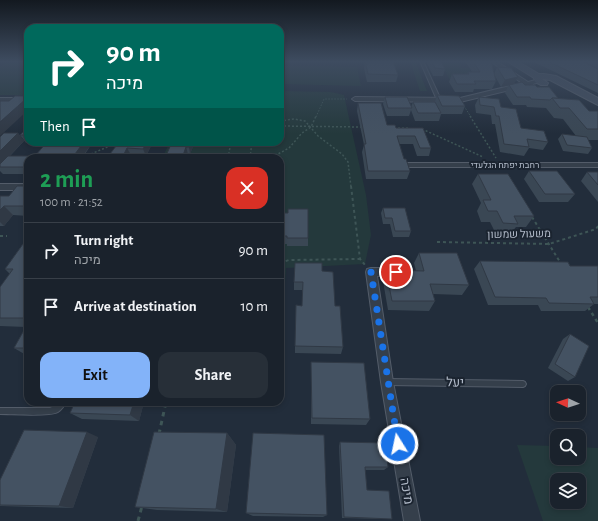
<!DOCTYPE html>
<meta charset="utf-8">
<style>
:root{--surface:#1a222c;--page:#272f38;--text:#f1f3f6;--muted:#9fa4a9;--line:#383f48;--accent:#83b3f9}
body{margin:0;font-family:"Alegreya Sans",Heebo,sans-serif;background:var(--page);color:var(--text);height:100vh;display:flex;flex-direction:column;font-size:15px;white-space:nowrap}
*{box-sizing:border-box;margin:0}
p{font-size:13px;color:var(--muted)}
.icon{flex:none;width:22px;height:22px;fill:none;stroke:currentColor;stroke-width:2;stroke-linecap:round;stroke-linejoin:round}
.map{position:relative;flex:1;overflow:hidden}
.details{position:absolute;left:24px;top:154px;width:260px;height:252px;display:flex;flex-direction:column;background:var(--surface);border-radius:12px;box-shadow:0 2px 6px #0003,0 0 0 1px var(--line)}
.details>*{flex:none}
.hud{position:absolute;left:24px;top:24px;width:260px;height:122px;border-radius:12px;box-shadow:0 2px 6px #0003,0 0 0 1px var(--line);background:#00695c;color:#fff;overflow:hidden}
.needle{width:26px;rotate:273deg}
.controls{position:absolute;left:550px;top:385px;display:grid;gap:8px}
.controls a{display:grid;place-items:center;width:36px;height:36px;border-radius:8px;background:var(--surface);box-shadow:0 2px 6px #0003,0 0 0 1px var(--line);font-size:20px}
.pin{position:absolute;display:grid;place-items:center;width:34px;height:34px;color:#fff;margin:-17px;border:2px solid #fff;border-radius:50%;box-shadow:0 1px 4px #0007}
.me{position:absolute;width:44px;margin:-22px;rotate:350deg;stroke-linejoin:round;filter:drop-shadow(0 0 3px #0008)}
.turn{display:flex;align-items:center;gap:14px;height:84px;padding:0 16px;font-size:18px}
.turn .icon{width:52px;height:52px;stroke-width:2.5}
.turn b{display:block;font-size:28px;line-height:34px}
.then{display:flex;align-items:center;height:38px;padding:0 16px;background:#0003;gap:8px;font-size:15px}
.round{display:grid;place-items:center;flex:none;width:42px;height:42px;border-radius:12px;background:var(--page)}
.summary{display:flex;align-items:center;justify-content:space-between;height:68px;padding:0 16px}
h1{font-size:24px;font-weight:700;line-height:30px;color:#1e9e55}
.button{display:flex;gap:8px;margin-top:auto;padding:8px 16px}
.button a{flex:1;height:46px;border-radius:12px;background:var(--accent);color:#111;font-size:16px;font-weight:700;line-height:46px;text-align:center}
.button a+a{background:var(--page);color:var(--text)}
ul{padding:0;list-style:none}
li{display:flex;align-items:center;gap:12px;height:56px;padding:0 16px;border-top:1px solid var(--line)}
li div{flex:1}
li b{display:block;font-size:15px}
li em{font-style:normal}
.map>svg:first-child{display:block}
</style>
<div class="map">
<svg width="598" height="521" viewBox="0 0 598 521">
<rect width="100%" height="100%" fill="#222d3b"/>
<g fill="#24393c" fill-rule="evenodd">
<polygon points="8,61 28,61 28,81 22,86 28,86 28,95 0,95 0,67"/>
<polygon points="410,61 415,61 427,91 420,91"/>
<polygon points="440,61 458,62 461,68 469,68 474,77 463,80 450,80"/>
<polygon points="282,66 357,67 361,86 280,84"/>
<polygon points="280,91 331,92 344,95 366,195 371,235 365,264 286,268 280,354 280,158 163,156 170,142 280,142"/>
<path d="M517,445L557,446V458H579V447L598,448V521H543ZM557,480H579V502H557Z"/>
</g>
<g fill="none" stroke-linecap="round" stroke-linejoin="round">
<g stroke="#535c69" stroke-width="2">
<g id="lane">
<polygon points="420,61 423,61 441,100 440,101 437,100"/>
<polygon points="387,379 523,381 525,382 526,384 525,386 523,387 387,385 385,384 384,382 385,380"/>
<path d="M58,402H66C65,405 61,410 58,412C49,417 12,414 0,414V408H50L54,406Z"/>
</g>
</g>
<g stroke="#535c69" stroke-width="2">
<g id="street">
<polygon points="490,61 496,61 528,82 540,79 543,81 533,84 532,86 527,86 460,102 355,101 352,99 355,97 460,98 522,83"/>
<rect x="0" y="98" width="28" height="4"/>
<rect x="408" y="163" width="190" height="4"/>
<rect x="0" y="184" width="28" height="6"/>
<polygon points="371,268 396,268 400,269 401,272 400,275 377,276 393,382 420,521 404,521 381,382 366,272 367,269"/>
</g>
</g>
<g stroke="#535c69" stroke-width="2">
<polygon id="secondary" points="507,61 517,61 539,74 544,74 556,76 598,98 598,105 550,80 542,79 548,83 547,85 541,85 535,82 534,78"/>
</g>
<g stroke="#3e5556" stroke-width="1" stroke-dasharray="1.5 1.5" stroke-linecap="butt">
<polyline points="464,106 471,117"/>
<polyline points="316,117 324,99 347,99"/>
</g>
<g stroke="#3e5556" stroke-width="1.5" stroke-dasharray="2 2" stroke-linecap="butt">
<polyline points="470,116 496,158"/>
<polyline points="280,121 294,119 305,121 318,136 342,154 348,162 351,187"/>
<polyline points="280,126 361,127"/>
<polyline points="394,128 409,128"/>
<polyline points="422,129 483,157"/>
<polyline points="91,154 119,142"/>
<polyline points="157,158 169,158"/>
<polyline points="228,158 231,142"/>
<polyline points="250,158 252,142"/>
<polyline points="259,158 278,154 289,148 302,133 311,127 316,116"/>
</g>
<g stroke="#3e5556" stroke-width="2" stroke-dasharray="3 3" stroke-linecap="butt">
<polyline points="351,186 360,259 365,265"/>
<polyline points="532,217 560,262"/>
<polyline points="0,236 7,236"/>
<polyline points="437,242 549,244 596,229 598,226"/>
<polyline points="280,263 289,260 360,259"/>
</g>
<polyline stroke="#3e5556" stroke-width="2.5" stroke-dasharray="3.5 3.5" stroke-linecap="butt" points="588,307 598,323"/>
<g stroke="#3e5556" stroke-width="3" stroke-dasharray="4.5 4.5" stroke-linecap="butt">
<polyline points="159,434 166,402"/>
<polyline points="138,521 142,506"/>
</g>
<use href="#lane" fill="#353f4b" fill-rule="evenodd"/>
<use href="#street" fill="#353f4b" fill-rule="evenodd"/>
<use href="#secondary" fill="#434e5e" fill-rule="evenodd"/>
</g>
<g fill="#3a4754">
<polygon points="365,61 398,75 396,82 367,82 364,68"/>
<polygon points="426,61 441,61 445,69 443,76 433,76"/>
<polygon points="465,61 491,61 494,74 497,67 515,84 537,87 558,98 589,111 598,111 598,140 588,140 592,148 588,154 563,151 558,139 562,134 576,136 563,119 554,118 546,108 527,107 526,105 513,105 505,93 508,86 501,87 495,76 496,81 492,89 474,89 473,92 455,92 449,82 452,74 467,74 468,72 472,72"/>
<polygon points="532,61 598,61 598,93"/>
<polygon points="437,95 465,106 462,114 441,114 439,121 415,121 411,110 409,116 387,116 383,104 385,97 411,107 413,102 435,102"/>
<polygon points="479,97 501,107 521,128 548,142 543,150 529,148 524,156 500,152 495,124 492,124 491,115 476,113 475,105"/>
<polygon points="358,103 387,125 396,128 423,128 431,148 429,156 417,156 413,144 399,144 404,159 410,171 407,179 366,179 362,152 364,145 357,111"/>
<polygon points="28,127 28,142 45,142 44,143 26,143 20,135"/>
<polygon points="18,133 24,141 10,156 35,156 47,142 93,142 85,154 110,154 119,142 153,142 146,156 131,155 129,158 28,158 28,174 3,174 0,171 0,137"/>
<polygon points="195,142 190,154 188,154 187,158 165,158"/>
<polygon points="529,171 575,194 568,202 539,202 524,179"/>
<polygon points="587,172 598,172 598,202 581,181"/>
<polygon points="478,174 534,216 526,227 516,227 510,234 496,234 490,222 481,222 477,211 481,203 472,184"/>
<polygon points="28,186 28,216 13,215 4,226 0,226 0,196 9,196"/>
<polygon points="383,208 411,231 409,237 393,237 390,224 383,224 381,213"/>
<polygon points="308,209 308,246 287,246 287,244 280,244 280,213 288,213"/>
<polygon points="28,237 28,355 26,355 14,348 26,327 0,326 0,287 10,274 5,269"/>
<polygon points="419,253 469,285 462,295 433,294 435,301 429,311 388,310 383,281 386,270 416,271 414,263"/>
<polygon points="480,261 570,266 598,266 598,304 594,304 585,311 541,311 538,305 488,305 474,269"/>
<polygon points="322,271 335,306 343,347 341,354 295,353 295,346 302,306 302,290 294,290 294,282"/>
<polygon points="570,334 575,377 568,381 548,368 563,339"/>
<polygon points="311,362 370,419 366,425 311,424"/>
<polygon points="144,402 139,421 82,419 70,413"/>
<polygon points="227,433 236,445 227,512 157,510 135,507"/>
<polygon points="98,437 73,508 0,506 0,480"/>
<polygon points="340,442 388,467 384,470 365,470 367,490 392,519 388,519 342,518 339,446"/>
<polygon points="246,513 327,515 323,517 253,516"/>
</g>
<g fill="#303945">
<polygon points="518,77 514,84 501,87 505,80"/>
<polygon points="28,97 28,110 0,136 0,122"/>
<polygon points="18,133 24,141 0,166 0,151"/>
<polygon points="84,142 93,142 81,158 75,154"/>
<polygon points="147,142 153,142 146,156 143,149"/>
<polygon points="191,142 195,142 190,154 189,147"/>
<polygon points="186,147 188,154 187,158 182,158"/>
<polygon points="127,148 131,155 129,158 122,158"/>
<polygon points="4,206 13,215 4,226 0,222 0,210"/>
<polygon points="134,402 144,402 139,421 130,415"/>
<polygon points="87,432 98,437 73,508 59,506"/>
<polygon points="227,433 236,445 227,512 216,509"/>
</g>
<g fill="#445262" stroke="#303945">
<polygon points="365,61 393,61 398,75 368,74"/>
<polygon points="431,61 441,61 445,69 435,68"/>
<polygon points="473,61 491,61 496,81 474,81 476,84 457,84 452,74 469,74 468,72 480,72"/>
<polygon points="547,61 582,61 598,69 598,85"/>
<polygon points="497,67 511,68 518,77 505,80"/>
<polygon points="522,82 525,85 535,85 537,87 549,87 558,98 552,98 550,100 531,99 530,97 517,97 509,85"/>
<polygon points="437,95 459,96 465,106 442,106"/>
<polygon points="15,96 28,96 28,97 0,122 0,101 9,101"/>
<polygon points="385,97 407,97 412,108 388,108"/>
<polygon points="479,97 499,99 501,107 516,109 521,128 544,131 548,142 527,139 529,147 504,144 499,116 496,116 494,107 480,105"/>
<polygon points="552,98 579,100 589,111 598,111 598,129 587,129 569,108 560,108"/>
<polygon points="413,102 435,102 441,113 418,113"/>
<polygon points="358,103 381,103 387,125 395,125 396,128 423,128 431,148 420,148 415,136 397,136 404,159 406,159 410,171 368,171 364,144 366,144"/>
<polygon points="28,127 28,135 20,135"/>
<polygon points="4,133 18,133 0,151 0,137"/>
<polygon points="562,134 587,137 592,148 567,145"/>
<polygon points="47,142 84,142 75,154 110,154 119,142 147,142 143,149 127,148 122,158 28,158 28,167 0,167 0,164 8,156 35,156"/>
<polygon points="172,142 191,142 189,147 186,147 182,158 165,158"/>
<polygon points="529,171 557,171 575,194 545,194"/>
<polygon points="587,172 598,172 598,185"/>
<polygon points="478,174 508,174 534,216 514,216 518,224 503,223 497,211 488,211 483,200 491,200"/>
<polygon points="17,186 28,186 28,206 4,206 0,210 0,196 9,196"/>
<polygon points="383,208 405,208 411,231 395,231 392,218 385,218"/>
<polygon points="288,209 308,209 308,238 287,238 287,236 280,236 280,213 288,213"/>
<polygon points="28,237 28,308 27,310 28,310 28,318 0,318 0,287 13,269 5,269"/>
<polygon points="419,253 457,253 469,285 430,284 435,301 392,301 386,270 424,271"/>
<polygon points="480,261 568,262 570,266 598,266 598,297 590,297 594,304 549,303 546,298 495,297"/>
<polygon points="295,263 322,263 322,271 333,272 335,306 340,306 343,347 295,346 296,305 302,306 303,282 294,282"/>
<polygon points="28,323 28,348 14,348"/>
<polygon points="570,334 589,346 575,377 555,364"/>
<polygon points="311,362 364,363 370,419 312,418"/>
<polygon points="75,402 134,402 130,415 70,413"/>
<polygon points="24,430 87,432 59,506 0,505 0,480"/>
<polygon points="154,432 227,433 216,509 135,507"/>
<polygon points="253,433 324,435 327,515 246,513"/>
<polygon points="340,442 385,443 388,467 365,467 367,490 389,491 392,519 344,517"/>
</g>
<linearGradient id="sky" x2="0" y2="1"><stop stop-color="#131920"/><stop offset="0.46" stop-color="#3e4c60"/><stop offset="1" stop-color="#3e4c60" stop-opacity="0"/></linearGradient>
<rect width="598" height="134" fill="url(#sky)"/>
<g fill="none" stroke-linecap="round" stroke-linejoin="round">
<polyline stroke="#1a73e8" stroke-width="7" stroke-dasharray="0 12.6" points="396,272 371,272 398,444"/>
</g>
<g text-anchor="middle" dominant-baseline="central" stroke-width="4" stroke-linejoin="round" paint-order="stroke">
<g font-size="9" fill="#b0b9c7" stroke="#1b2430">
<text x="505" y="165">רחבת יפתח הגלעדי</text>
</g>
<g font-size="11" fill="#b0b9c7" stroke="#1b2430">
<text transform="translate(519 234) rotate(-1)">משעול שמשון</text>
</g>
<g font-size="13" fill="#b0b9c7" stroke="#1b2430">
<text transform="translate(455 383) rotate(1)">יעל</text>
<text transform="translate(406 491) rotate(80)">מיכה</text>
</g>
</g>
</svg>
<div class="controls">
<a><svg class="needle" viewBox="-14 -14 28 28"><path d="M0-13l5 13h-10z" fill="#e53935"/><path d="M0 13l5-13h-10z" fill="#9fa4a9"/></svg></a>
<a><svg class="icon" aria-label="search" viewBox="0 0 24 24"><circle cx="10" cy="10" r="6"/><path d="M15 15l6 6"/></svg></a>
<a><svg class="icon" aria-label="layers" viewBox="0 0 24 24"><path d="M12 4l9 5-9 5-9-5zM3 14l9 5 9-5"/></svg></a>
</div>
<div class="pin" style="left:396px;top:272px;background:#d93025"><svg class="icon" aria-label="arrive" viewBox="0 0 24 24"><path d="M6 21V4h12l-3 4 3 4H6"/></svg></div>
<svg class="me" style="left:398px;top:444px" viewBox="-20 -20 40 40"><circle r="17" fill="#1a73e8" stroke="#fff" stroke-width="3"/><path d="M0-11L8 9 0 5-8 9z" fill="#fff"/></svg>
<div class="hud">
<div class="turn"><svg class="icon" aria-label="right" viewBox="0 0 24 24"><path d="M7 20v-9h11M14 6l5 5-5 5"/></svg><div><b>90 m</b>מיכה</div></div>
<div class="then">Then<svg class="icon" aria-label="arrive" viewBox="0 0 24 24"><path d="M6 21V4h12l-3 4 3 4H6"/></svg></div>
</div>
<section class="details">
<div class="summary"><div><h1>2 min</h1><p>100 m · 21:52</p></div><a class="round" style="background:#d93025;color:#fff"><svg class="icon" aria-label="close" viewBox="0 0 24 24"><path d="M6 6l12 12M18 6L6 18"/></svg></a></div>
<ul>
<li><svg class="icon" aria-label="right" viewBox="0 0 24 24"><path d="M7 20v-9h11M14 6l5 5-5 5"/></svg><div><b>Turn right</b><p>מיכה</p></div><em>90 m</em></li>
<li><svg class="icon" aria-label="arrive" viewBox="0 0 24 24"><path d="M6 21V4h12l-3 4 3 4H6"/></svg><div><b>Arrive at destination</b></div><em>10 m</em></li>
</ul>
<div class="button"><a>Exit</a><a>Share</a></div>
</section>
</div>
